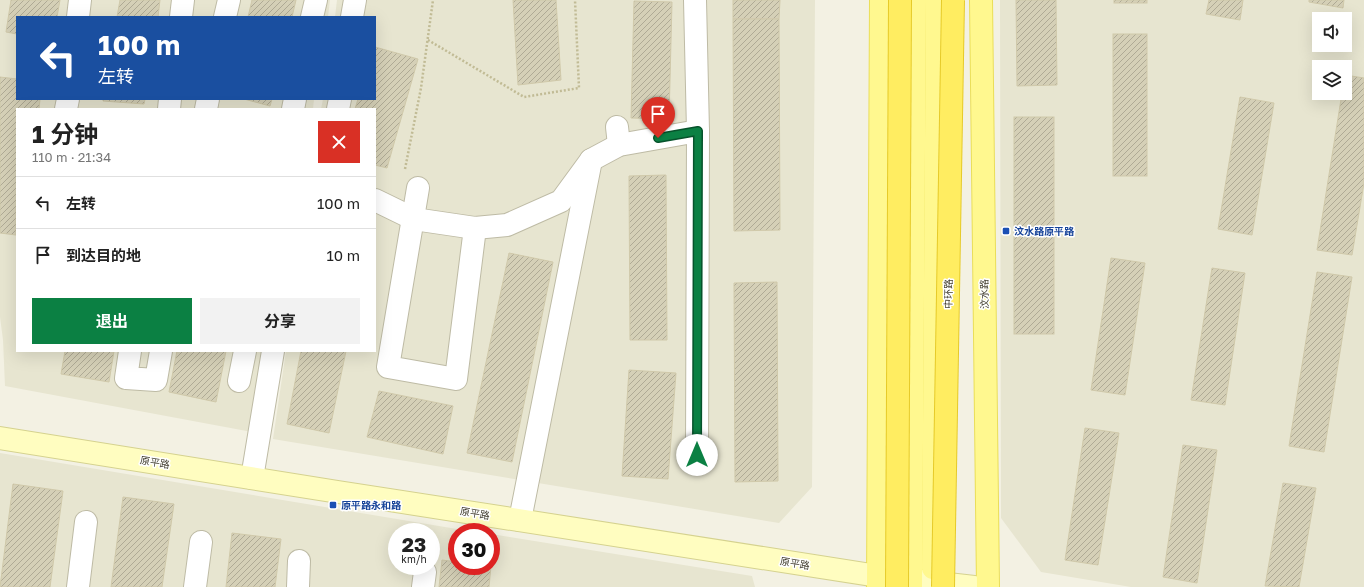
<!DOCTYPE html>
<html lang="zh">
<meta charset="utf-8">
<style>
:root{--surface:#fff;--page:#f2f2f2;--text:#222;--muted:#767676;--line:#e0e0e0;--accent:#0b8043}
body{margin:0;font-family:"Golos Text","Noto Sans SC",sans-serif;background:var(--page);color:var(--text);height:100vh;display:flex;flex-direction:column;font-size:15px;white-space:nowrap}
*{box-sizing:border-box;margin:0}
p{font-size:13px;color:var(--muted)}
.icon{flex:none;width:22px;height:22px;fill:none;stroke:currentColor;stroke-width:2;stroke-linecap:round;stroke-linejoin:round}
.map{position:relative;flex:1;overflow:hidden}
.drawer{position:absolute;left:16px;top:108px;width:360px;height:244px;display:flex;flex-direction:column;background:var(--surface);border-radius:0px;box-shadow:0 4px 16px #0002}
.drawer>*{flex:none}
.banner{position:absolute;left:16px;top:16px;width:360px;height:84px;border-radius:0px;box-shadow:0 4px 16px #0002;background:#1a4fa0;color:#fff;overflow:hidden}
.tools{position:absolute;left:1312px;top:12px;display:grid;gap:8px}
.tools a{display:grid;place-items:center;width:40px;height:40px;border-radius:0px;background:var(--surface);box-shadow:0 4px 16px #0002;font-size:20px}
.speed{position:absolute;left:388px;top:523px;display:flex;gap:8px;font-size:20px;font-weight:700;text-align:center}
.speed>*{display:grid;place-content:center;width:52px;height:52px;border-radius:50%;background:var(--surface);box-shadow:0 4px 16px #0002;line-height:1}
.speed small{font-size:10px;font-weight:400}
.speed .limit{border:6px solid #d22;background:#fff;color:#111}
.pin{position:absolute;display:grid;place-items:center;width:34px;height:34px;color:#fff;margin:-41px -17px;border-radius:50% 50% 50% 0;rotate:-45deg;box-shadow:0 0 4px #0007}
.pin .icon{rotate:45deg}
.me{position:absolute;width:44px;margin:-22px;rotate:0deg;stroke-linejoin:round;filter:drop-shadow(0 0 3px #0008)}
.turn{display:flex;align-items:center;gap:14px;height:84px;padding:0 16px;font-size:18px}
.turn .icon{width:52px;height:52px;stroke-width:2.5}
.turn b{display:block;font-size:28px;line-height:34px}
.round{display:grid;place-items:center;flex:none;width:42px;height:42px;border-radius:0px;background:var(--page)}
.summary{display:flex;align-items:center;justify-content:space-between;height:68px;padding:0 16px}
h1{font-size:24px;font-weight:700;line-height:30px}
.action{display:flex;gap:8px;margin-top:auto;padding:8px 16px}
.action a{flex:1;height:46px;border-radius:0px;background:var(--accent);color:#fff;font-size:16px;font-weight:700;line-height:46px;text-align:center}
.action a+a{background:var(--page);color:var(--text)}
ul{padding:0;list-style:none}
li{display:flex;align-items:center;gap:12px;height:52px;padding:0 16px;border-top:1px solid var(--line)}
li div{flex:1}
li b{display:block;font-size:15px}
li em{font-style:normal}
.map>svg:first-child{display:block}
</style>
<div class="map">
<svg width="1364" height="587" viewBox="0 0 1364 587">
<defs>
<pattern id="building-hatch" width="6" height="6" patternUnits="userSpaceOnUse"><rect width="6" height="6" fill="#d5d0b7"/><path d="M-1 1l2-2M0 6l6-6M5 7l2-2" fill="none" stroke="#afaa95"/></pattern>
</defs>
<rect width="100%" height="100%" fill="#f3f1e3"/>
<g fill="#e7e5d0" fill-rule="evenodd">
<polygon points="0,0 330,0 328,17 17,17 17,99 314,99 313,109 17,109 17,351 267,351 252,432 5,386 3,340 0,317"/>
<polygon points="337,0 815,0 812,487 779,523 273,439 286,351 375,351 375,109 321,109 323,99 375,99 375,17 335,17"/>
<path d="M1000,0H1364V587H1131L1041,572L1001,518ZM1319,19H1345V45H1319ZM1319,67H1345V93H1319Z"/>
<path d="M0,453L475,532H457V566H491V534L752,576L755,587H0ZM397,532H431V566H397Z"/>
</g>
<g fill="url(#building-hatch)" stroke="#d0c9aa">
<polygon points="11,0 60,0 57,17 17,17 17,34 6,32"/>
<polygon points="120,0 160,0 158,17 117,17"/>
<polygon points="252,0 296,0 292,17 248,17"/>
<polygon points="513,0 556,0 561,80 518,85"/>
<polygon points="733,0 780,0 779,19 733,19"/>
<polygon points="1016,0 1056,0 1057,85 1017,86"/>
<rect x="1114" y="0" width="33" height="3"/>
<polygon points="1209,0 1243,0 1240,20 1206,14"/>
<polygon points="1309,0 1344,0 1343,8 1309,2"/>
<polygon points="634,1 672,2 669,119 631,118"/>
<polygon points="733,19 779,19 780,230 734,231"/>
<rect x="1113" y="34" width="34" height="142"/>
<polygon points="375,47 418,59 387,168 375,165 375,109 355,109 358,99 375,99"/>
<polygon points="1345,75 1364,78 1364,183 1352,255 1317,250 1342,93 1345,93"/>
<polygon points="0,77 17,79 17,99 40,99 39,109 17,109 16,235 0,233"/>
<polygon points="1240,97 1274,103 1252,235 1218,229"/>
<polygon points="103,99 145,99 144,104 103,101"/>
<polygon points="244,99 272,99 270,106"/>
<rect x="1014" y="117" width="40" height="217"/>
<polygon points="666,175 667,340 630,340 629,176"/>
<polygon points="509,253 553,262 512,462 467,453"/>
<polygon points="1111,258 1145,263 1125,395 1091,390"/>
<polygon points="1212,268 1245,273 1225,405 1191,400"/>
<polygon points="1317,272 1352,277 1324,452 1289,446"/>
<polygon points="777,282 778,481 735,482 734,283"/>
<polygon points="65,351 114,351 109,382 61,374"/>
<polygon points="177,351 226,351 216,402 169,392"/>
<polygon points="301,351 346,351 329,433 287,424"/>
<polygon points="629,370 676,373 668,479 622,476"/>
<polygon points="379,391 453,406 443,454 367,437"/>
<polygon points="1085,428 1119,433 1098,565 1065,560"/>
<polygon points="1183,445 1217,450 1197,583 1163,577"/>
<polygon points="1283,483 1316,488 1299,587 1265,586"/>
<polygon points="13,484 63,491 50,587 0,587"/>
<polygon points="123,497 174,504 162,587 111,587"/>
<polygon points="232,533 281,539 275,587 226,587"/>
<polygon points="442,560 457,562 457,566 491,566 489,587 439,587"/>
</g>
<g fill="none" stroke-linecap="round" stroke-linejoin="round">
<g stroke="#bebba5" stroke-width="24">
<g id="street">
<polyline points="695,0 698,131 697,455"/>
<polyline points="78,17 80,0"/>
<polyline points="181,17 183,0"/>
<polyline points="225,17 229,0"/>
<polyline points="312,17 316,0"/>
<polyline points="352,17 355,0"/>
<polyline points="66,109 68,99"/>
<polyline points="169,109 170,99"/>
<polyline points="206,109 208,99"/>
<polyline points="293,109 295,99"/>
<polyline points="338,109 340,99"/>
<polyline points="617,127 619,145"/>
<polyline points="418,188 388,367 456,379 475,228"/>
<polyline points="375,200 414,219 475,228 507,225 561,201 591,160 619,145 698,131"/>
<polyline points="130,351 126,378 156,380 161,351"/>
<polyline points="239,381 245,351"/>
<polyline points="252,478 273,351"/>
<polyline points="520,520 591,160"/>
<polyline points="78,587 86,522"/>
<polyline points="195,587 201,542"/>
<polyline points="298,587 299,561"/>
<polyline points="423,587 425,572"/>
</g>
</g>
<g stroke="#d5d28f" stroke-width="24">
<polyline id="secondary" points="0,438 338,492 878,576 974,587"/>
</g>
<g stroke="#eade59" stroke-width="24">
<g id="primary">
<polyline points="981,0 988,587"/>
<polyline points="933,568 937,0"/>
<polyline points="878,587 881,0"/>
<polyline points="911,587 915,0"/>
</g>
</g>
<g stroke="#c1bb95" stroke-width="2.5" stroke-dasharray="2 2" stroke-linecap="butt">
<polyline points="428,40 524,97 579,88 575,0"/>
<polyline points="405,169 421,88 433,0"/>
</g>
<use href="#street" stroke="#fff" stroke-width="22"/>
<use href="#secondary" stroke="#fffdc0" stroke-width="22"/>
<use href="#primary" stroke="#fff88f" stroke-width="22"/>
<g stroke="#e6ca29" stroke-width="24" stroke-linecap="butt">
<g id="highway-bridge">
<polyline points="897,587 900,0"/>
<polyline points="943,587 953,0"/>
</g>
</g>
<use href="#highway-bridge" stroke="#ffed61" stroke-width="22"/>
</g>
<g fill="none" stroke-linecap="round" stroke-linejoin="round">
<g stroke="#07532c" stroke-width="10">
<polyline id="route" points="658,138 698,131 697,455"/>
</g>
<use href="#route" stroke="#0b8043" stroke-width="7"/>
</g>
<g fill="#1a4fb4" stroke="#fff" stroke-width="1.5">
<rect x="1002" y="227" width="8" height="8" rx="2"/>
<rect x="329" y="501" width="8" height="8" rx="2"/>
</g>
<g text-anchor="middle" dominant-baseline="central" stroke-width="3" stroke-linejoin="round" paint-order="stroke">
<g font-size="10" font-weight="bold" fill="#164399" stroke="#fff" text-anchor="start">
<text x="1014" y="231">汶水路原平路</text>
<text x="341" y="505">原平路永和路</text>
</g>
<g font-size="10" fill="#454133" stroke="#fff">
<text transform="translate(948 294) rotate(-89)">中环路</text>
<text transform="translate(984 294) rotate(-91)">汶水路</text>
<text transform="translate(155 462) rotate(9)">原平路</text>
<text transform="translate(475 513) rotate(9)">原平路</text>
<text transform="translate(795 563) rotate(9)">原平路</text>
</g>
</g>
</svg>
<div class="tools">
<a><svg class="icon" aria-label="sound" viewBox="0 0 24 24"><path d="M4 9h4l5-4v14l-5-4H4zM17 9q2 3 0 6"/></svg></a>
<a><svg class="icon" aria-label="layers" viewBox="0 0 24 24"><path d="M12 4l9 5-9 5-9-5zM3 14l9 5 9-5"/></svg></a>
</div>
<div class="speed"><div>23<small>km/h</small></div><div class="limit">30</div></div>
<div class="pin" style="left:658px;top:138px;background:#d93025"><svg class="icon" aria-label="arrive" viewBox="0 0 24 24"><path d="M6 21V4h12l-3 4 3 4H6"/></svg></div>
<svg class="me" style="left:697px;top:455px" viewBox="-20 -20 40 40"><circle r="19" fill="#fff"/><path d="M0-13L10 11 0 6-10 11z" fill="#0b8043"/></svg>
<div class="banner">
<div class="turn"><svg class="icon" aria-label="left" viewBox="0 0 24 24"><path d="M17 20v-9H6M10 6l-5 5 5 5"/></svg><div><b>100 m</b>左转</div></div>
</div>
<section class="drawer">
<div class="summary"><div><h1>1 分钟</h1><p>110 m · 21:34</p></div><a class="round" style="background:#d93025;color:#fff"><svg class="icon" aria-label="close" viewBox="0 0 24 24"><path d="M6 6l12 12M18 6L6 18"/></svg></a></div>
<ul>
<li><svg class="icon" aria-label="left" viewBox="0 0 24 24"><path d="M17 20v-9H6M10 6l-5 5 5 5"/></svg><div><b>左转</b></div><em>100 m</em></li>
<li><svg class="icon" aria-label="arrive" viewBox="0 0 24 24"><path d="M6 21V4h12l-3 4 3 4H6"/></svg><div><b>到达目的地</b></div><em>10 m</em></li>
</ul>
<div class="action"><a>退出</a><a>分享</a></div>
</section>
</div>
